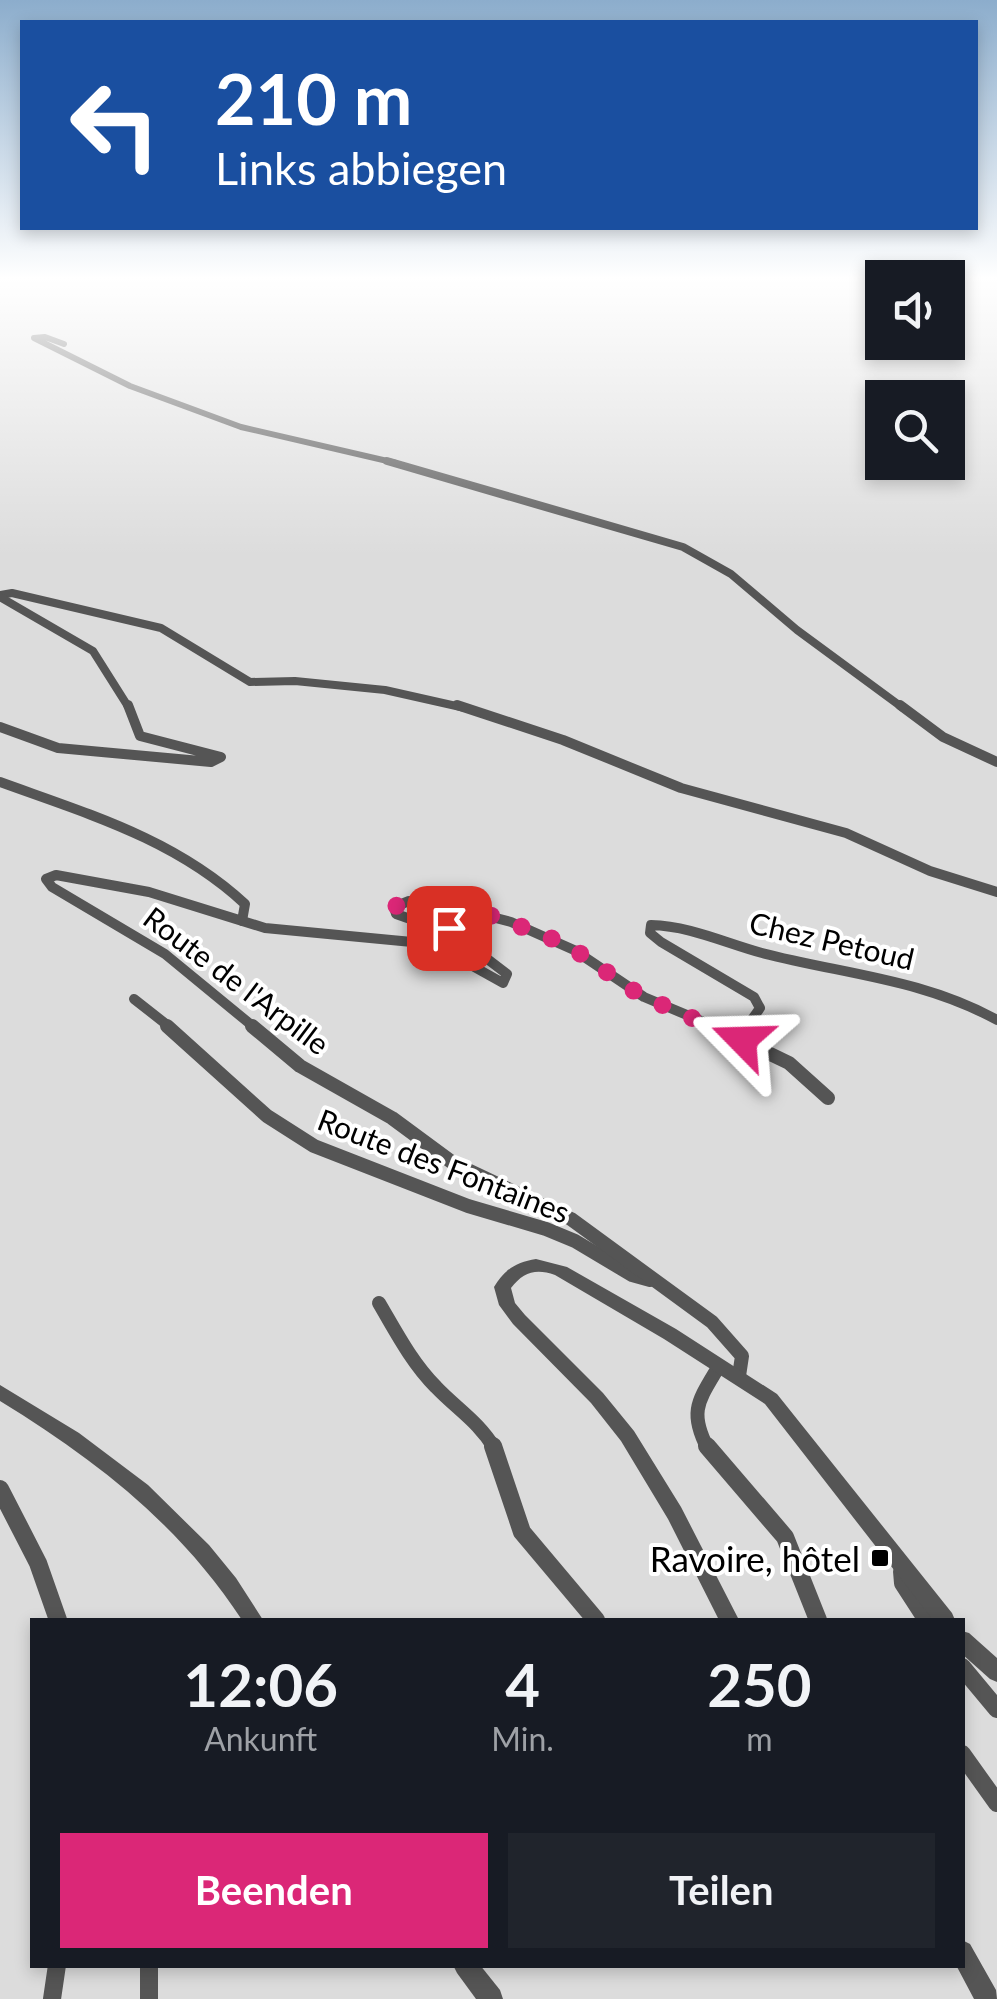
<!DOCTYPE html>
<html lang="de">
<meta charset="utf-8">
<style>
:root{--surface:#171b24;--page:#20242c;--text:#f1f3f6;--muted:#9ea1a6;--accent:#db2777}
body{margin:0;font-family:Lato,sans-serif;background:var(--page);color:var(--text);height:100vh;display:flex;flex-direction:column;font-size:38px;white-space:nowrap}
*{box-sizing:border-box;margin:0}
p{font-size:32px;color:var(--muted)}
.icon{flex:none;width:55px;height:55px;fill:none;stroke:currentColor;stroke-width:2;stroke-linecap:round;stroke-linejoin:round}
.map{position:relative;flex:1;overflow:hidden}
.panel{position:absolute;left:30px;top:1618px;width:935px;height:350px;display:flex;flex-direction:column;background:var(--surface);border-radius:0px;box-shadow:0 5px 15px #0003}
.panel>*{flex:none}
.banner{position:absolute;left:20px;top:20px;width:958px;height:210px;border-radius:0px;box-shadow:0 5px 15px #0003;background:#1a4fa0;color:#fff;overflow:hidden}
.buttons{position:absolute;left:865px;top:260px;display:grid;gap:20px}
.buttons a{display:grid;place-items:center;width:100px;height:100px;border-radius:0px;background:var(--surface);box-shadow:0 5px 15px #0003;font-size:50px}
.pin{position:absolute;display:grid;place-items:center;width:85px;height:85px;color:#fff;margin:-42px;border-radius:20px;box-shadow:0 5px 15px #0006}
.me{position:absolute;width:110px;margin:-55px;rotate:292deg;stroke-linejoin:round;filter:drop-shadow(0 0 8px #0008)}
.turn{display:flex;align-items:center;gap:35px;height:210px;padding:0 30px;font-size:45px}
.turn .icon{width:130px;height:130px;stroke-width:2.5}
.turn b{display:block;font-size:70px;line-height:85px}
.eta{display:flex;justify-content:space-evenly;align-items:center;height:170px;text-align:center}
.eta b{font-size:60px;font-weight:700;line-height:70px}
.cta{display:flex;gap:20px;margin-top:auto;padding:20px 30px}
.cta a{flex:1;height:115px;border-radius:0px;background:var(--accent);color:#fff;font-size:40px;font-weight:700;line-height:115px;text-align:center}
.cta a+a{background:var(--page);color:var(--text)}
.map>svg:first-child{display:block}
</style>
<div class="map">
<svg width="997" height="1999" viewBox="0 0 997 1999">
<rect width="100%" height="100%" fill="#fff"/>
<path fill="#dcdcdc" fill-rule="evenodd" d="M0,276H997V1999H0ZM882,278H948V342H882ZM882,398H948V462H882ZM32,1620H962V1965H32Z"/>
<g fill="none" stroke-linecap="round" stroke-linejoin="round">
<polyline stroke="#555" stroke-width="6" points="64,344 45,337 34,338 130,386 241,427 396,463"/>
<g stroke="#555" stroke-width="8">
<polyline points="387,461 683,547 731,574 797,630 903,708"/>
<polyline points="0,595 12,593 161,628 250,682 295,681 385,690 465,708"/>
<polyline points="0,597 93,651 129,708"/>
</g>
<g stroke="#555" stroke-width="10">
<polyline points="457,705 563,740 681,788 846,833 930,871 997,892"/>
<polyline points="900,705 943,737 997,762"/>
<polyline points="0,727 58,748 211,762 221,757 140,736 128,705"/>
<path d="M0,782C88,814 175,839 245,904L242,921"/>
<polyline points="134,999 171,1028"/>
<polyline points="255,1028 165,954 52,887 46,879 56,875 149,892 265,928 433,944 503,983 507,974 456,935 396,914 394,907 409,901 430,901 511,922 574,950 644,997 718,1028"/>
<path d="M746,1028L760,1008L754,997L661,942L650,933L651,925C690,926 725,943 762,953C843,974 923,979 997,1020"/>
</g>
<g stroke="#555" stroke-width="14">
<polyline points="167,1026 267,1116 314,1146 468,1206 546,1229 575,1241 632,1275 650,1280"/>
<polyline points="252,1026 300,1066 392,1118 453,1163 571,1219 712,1322 742,1356 739,1376"/>
<polyline points="712,1026 789,1063 828,1098"/>
<polyline points="737,1034 751,1026"/>
<path d="M379,1303C396,1332 412,1363 436,1387C457,1409 479,1422 495,1449"/>
<path d="M708,1449C688,1411 699,1400 719,1366"/>
</g>
<g stroke="#555" stroke-width="18">
<polyline points="493,1446 522,1532 596,1620"/>
<polyline points="707,1446 785,1537 818,1620"/>
<polyline points="0,1489 38,1563 58,1620"/>
<polyline points="902,1571 903,1583 927,1620"/>
<polyline points="962,1667 997,1709"/>
<polyline points="962,1754 997,1803"/>
<polyline points="149,1965 149,1999"/>
<polyline points="52,1999 57,1965"/>
</g>
<g fill="#555" fill-rule="evenodd">
<path d="M536,1259L567,1267L676,1329L777,1394L952,1613L955,1620H933L765,1404L664,1339L555,1275C536,1268 523,1272 511,1288L515,1303L525,1315L603,1393L634,1431L681,1507L739,1620H719L668,1519L621,1441L591,1403L513,1324L499,1305L494,1287C504,1270 516,1262 536,1259Z"/>
<path d="M0,1385L79,1433L148,1485L209,1545L236,1578L263,1620H242C179,1524 96,1460 0,1401Z"/>
<polygon points="962,1631 969,1633 997,1658 997,1682 990,1679 962,1654"/>
<polygon points="962,1940 970,1944 996,1990 997,1999 974,1999 956,1965 962,1965"/>
<polygon points="453,1965 480,1965 500,1990 503,1999 476,1999 457,1973"/>
</g>
</g>
<linearGradient id="sky" x2="0" y2="1"><stop stop-color="#8cadcc"/><stop offset="0.5" stop-color="#fff"/><stop offset="1" stop-color="#fff" stop-opacity="0"/></linearGradient>
<rect width="997" height="556" fill="url(#sky)"/>
<g fill="none" stroke-linecap="round" stroke-linejoin="round">
<polyline stroke="#db2777" stroke-width="18" stroke-dasharray="0 32.4" points="449,928 396,914 394,907 404,902 429,902 481,912 544,935 572,948 640,995 742,1040"/>
</g>
<rect fill="#000" stroke="#fff" stroke-width="4" x="870" y="1548" width="20" height="20" rx="5"/>
<g text-anchor="middle" dominant-baseline="central" stroke-width="8" stroke-linejoin="round" paint-order="stroke">
<g font-size="30" fill="#000" stroke="#fff">
<text transform="translate(832 940) rotate(13)">Chez Petoud</text>
<text transform="translate(237 980) rotate(37)">Route de l'Arpille</text>
<text transform="translate(444 1165) rotate(21)">Route des Fontaines</text>
</g>
<g font-size="35" fill="#000" stroke="#fff" text-anchor="end">
<text x="860" y="1558">Ravoire, hôtel</text>
</g>
</g>
</svg>
<div class="buttons">
<a><svg class="icon" aria-label="sound" viewBox="0 0 24 24"><path d="M4 9h4l5-4v14l-5-4H4zM17 9q2 3 0 6"/></svg></a>
<a><svg class="icon" aria-label="search" viewBox="0 0 24 24"><circle cx="10" cy="10" r="6"/><path d="M15 15l6 6"/></svg></a>
</div>
<div class="pin" style="left:449px;top:928px;background:#d93025"><svg class="icon" aria-label="arrive" viewBox="0 0 24 24"><path d="M6 21V4h12l-3 4 3 4H6"/></svg></div>
<svg class="me" style="left:742px;top:1040px" viewBox="-20 -20 40 40"><path d="M0-17L14 15 0 8-14 15z" fill="#db2777" stroke="#fff" stroke-width="4"/></svg>
<div class="banner">
<div class="turn"><svg class="icon" aria-label="left" viewBox="0 0 24 24"><path d="M17 20v-9H6M10 6l-5 5 5 5"/></svg><div><b>210 m</b>Links abbiegen</div></div>
</div>
<section class="panel">
<div class="eta">
<div><b>12:06</b><p>Ankunft</p></div>
<div><b>4</b><p>Min.</p></div>
<div><b>250</b><p>m</p></div>
</div>
<div class="cta"><a>Beenden</a><a>Teilen</a></div>
</section>
</div>
